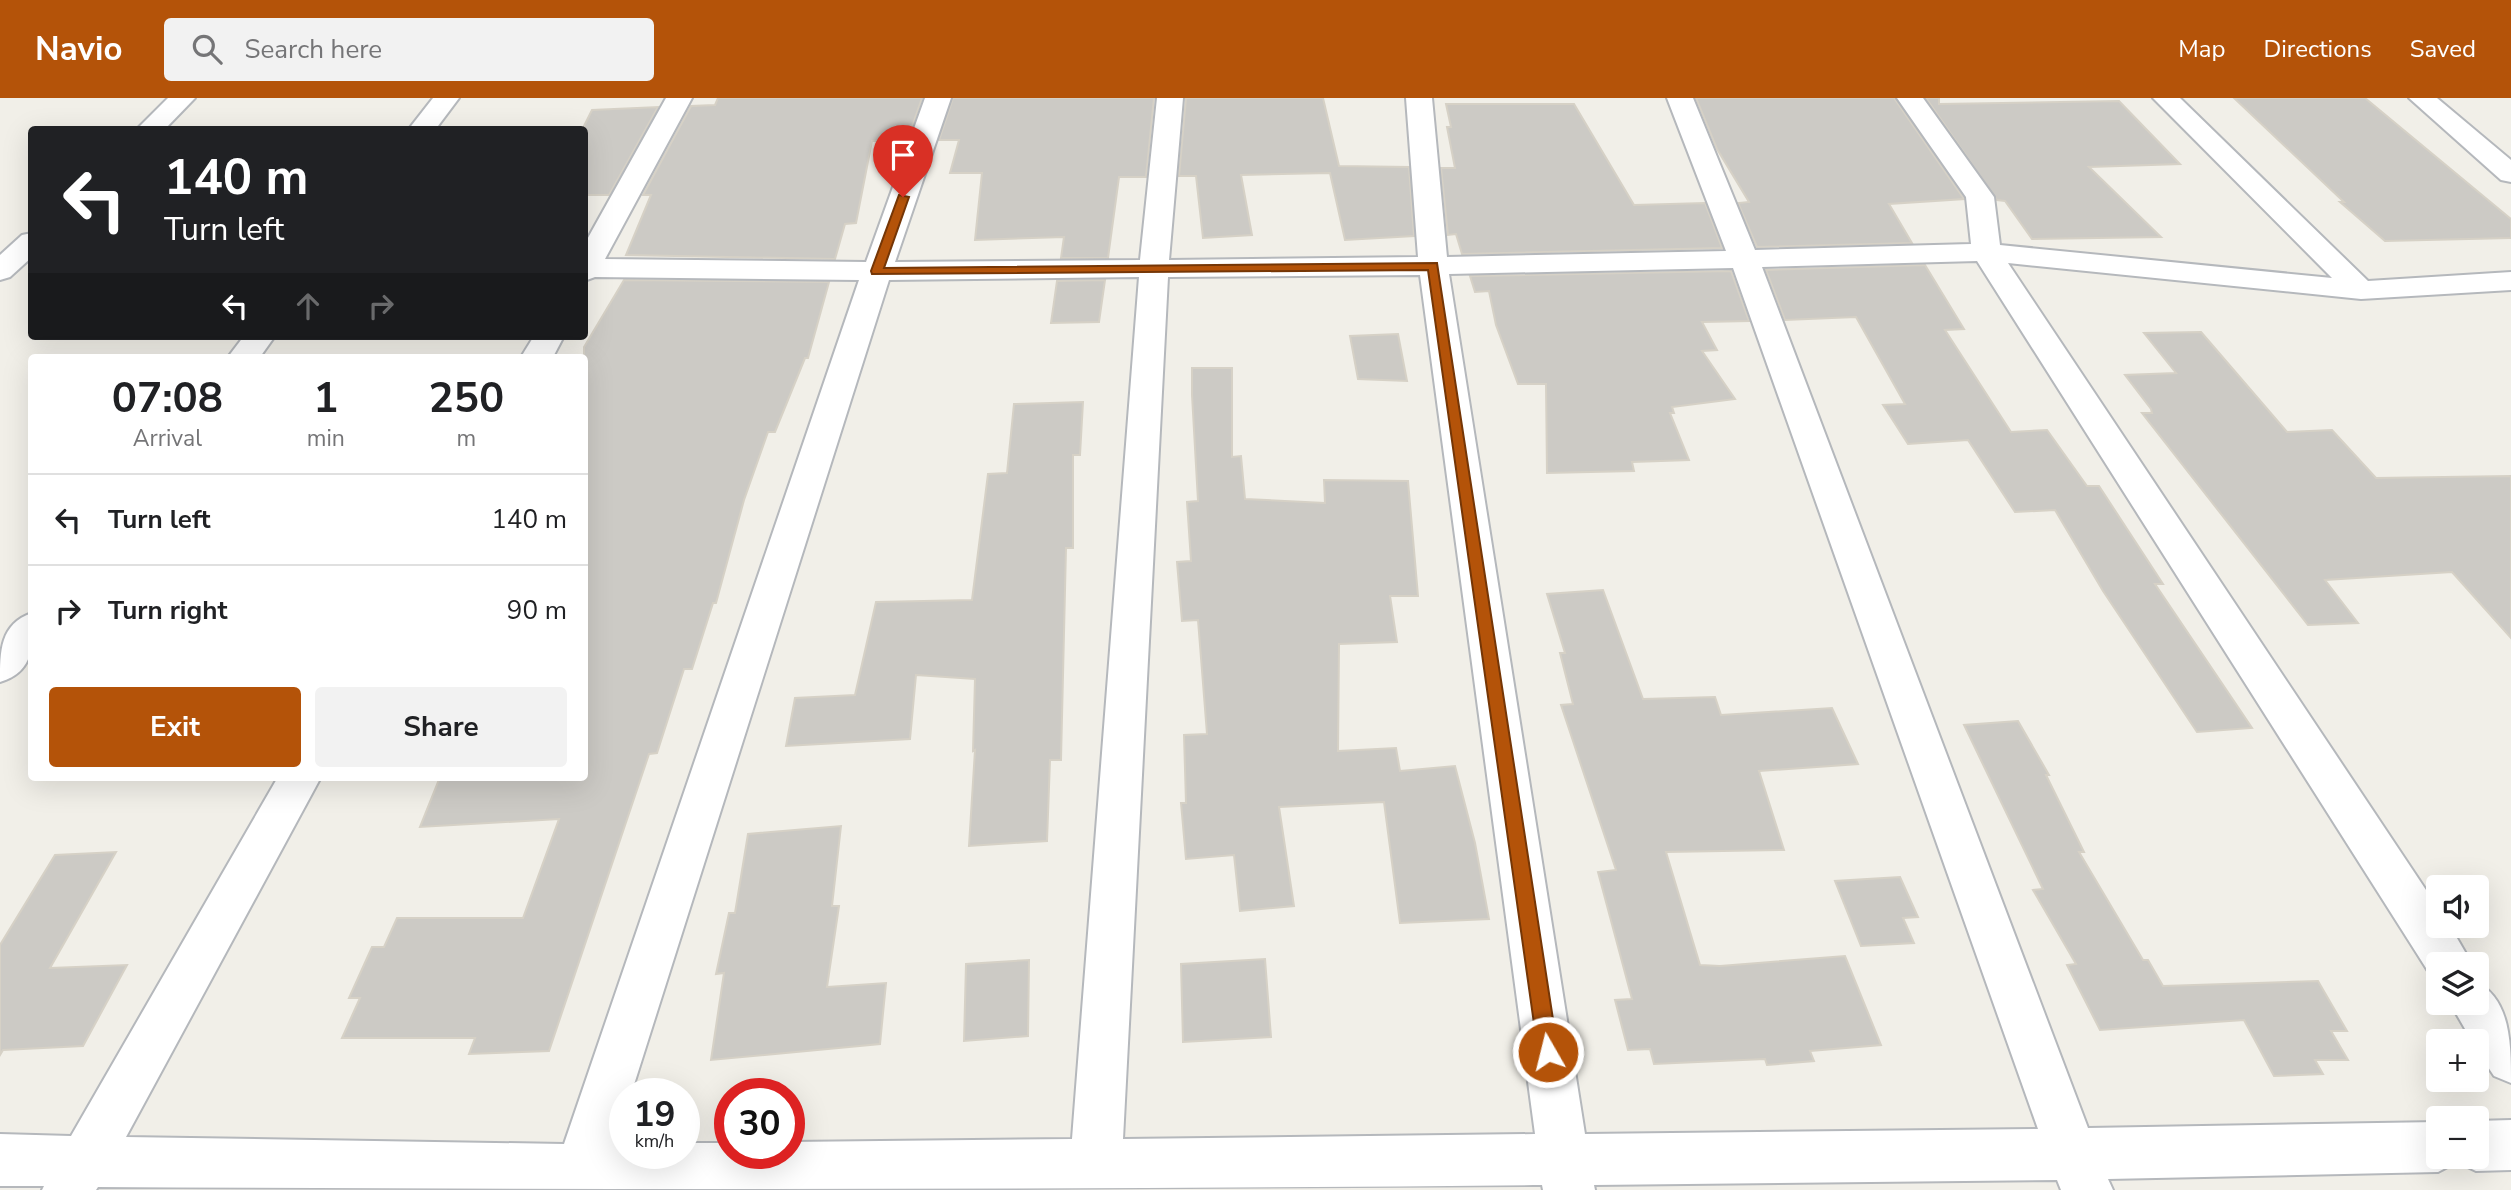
<!DOCTYPE html>
<meta charset="utf-8">
<style>
:root{--surface:#fff;--page:#f2f2f2;--text:#202124;--muted:#757577;--line:#e0e0e0;--accent:#b45309}
body{margin:0;font-family:"Nunito Sans",sans-serif;background:var(--page);color:var(--text);height:100vh;display:flex;flex-direction:column;font-size:26px;white-space:nowrap}
*{box-sizing:border-box;margin:0}
p{font-size:23px;color:var(--muted)}
.icon{flex:none;width:38px;height:38px;fill:none;stroke:currentColor;stroke-width:2;stroke-linecap:round;stroke-linejoin:round}
.map{position:relative;flex:1;overflow:hidden}
.drawer{position:absolute;left:28px;top:256px;width:560px;height:427px;display:flex;flex-direction:column;background:var(--surface);border-radius:7px;box-shadow:0 7px 28px #0002}
.drawer>*{flex:none}
.banner{position:absolute;left:28px;top:28px;width:560px;height:214px;border-radius:7px;box-shadow:0 7px 28px #0002;background:#202124;color:#fff;overflow:hidden}
.controls{position:absolute;left:2426px;top:777px;display:grid;gap:14px}
.controls a{display:grid;place-items:center;width:63px;height:63px;border-radius:7px;background:var(--surface);box-shadow:0 7px 28px #0002;font-size:35px}
.speed{position:absolute;left:609px;top:980px;display:flex;gap:14px;font-size:35px;font-weight:700;text-align:center}
.speed>*{display:grid;place-content:center;width:91px;height:91px;border-radius:50%;background:var(--surface);box-shadow:0 7px 28px #0002;line-height:1}
.speed small{font-size:18px;font-weight:400}
.speed .limit{border:10px solid #d22;background:#fff;color:#111}
.pin{position:absolute;display:grid;place-items:center;width:60px;height:60px;color:#fff;margin:-72px -30px;border-radius:50% 50% 50% 0;rotate:-45deg;box-shadow:0 0 7px #0007}
.pin .icon{rotate:45deg}
.me{position:absolute;width:77px;margin:-38px;rotate:352deg;stroke-linejoin:round;filter:drop-shadow(0 0 5px #0008)}
.turn{display:flex;align-items:center;gap:24px;height:147px;padding:0 21px;font-size:32px}
.turn .icon{width:91px;height:91px;stroke-width:2.5}
.turn b{display:block;font-size:49px;line-height:60px}
.lanes{display:flex;align-items:center;height:66px;padding:0 21px;background:#0003;justify-content:center;gap:35px;direction:ltr}
.lanes .off{opacity:.35}
.eta{display:flex;justify-content:space-evenly;align-items:center;height:119px;text-align:center}
.eta b{font-size:42px;font-weight:700;line-height:49px}
.cta{display:flex;gap:14px;margin-top:auto;padding:14px 21px}
.cta a{flex:1;height:80px;border-radius:7px;background:var(--accent);color:#fff;font-size:28px;font-weight:700;line-height:80px;text-align:center}
.cta a+a{background:var(--page);color:var(--text)}
ul{padding:0;list-style:none}
li{display:flex;align-items:center;gap:21px;height:91px;padding:0 21px;border-top:2px solid var(--line)}
li div{flex:1}
li b{display:block;font-size:26px}
li em{font-style:normal}
header{display:flex;align-items:center;gap:42px;box-sizing:border-box;height:98px;padding:0 35px;background:var(--accent);color:#fff}
header strong{font-size:33px}
nav{display:flex;gap:38px;margin-inline-start:auto;font-size:24px}
.search{width:490px;height:63px;background:var(--page);display:flex;align-items:center;gap:18px;box-sizing:border-box;padding:0 24px;border-radius:7px;color:var(--muted);font-size:26px}
.map>svg:first-child{display:block}
</style>
<header>
<strong>Navio</strong>
<div class="search"><svg class="icon" aria-label="search" viewBox="0 0 24 24"><circle cx="10" cy="10" r="6"/><path d="M15 15l6 6"/></svg>Search here</div>
<nav><a>Map</a><a>Directions</a><a>Saved</a></nav>
</header>
<div class="map">
<svg width="2511" height="1092" viewBox="0 0 2511 1092">
<rect width="100%" height="100%" fill="#f1efe8"/>
<g fill="#cccac5" stroke="#d6d1c6" stroke-width="2">
<polygon points="718,0 922,0 907,43 872,43 856,125 845,126 835,161 626,157 651,97 643,97 691,8 715,7"/>
<polygon points="953,0 1154,0 1146,79 1119,79 1108,160 1061,160 1064,139 975,142 982,75 950,75 959,42 939,42"/>
<polygon points="1186,0 1323,0 1339,68 1409,69 1414,138 1345,142 1330,75 1241,77 1252,137 1203,140 1196,78 1179,78"/>
<polygon points="1696,0 1894,0 1964,101 1889,106 1912,145 1757,149 1738,105 1749,104 1717,51"/>
<polygon points="1926,0 1939,0 1939,6 2119,3 2180,66 2089,69 2161,139 2032,141 2005,103 1997,102"/>
<polygon points="2234,0 2365,0 2511,121 2511,140 2385,143 2340,104 2344,104"/>
<polygon points="1446,6 1574,6 1634,107 1705,105 1722,150 1462,156 1456,136 1448,137 1441,70 1455,70 1447,29 1451,29"/>
<polygon points="658,9 609,97 584,97 584,28 592,12"/>
<polygon points="1925,167 1964,231 1945,232 2011,334 2047,332 2087,388 2099,388 2163,486 2155,486 2252,630 2197,634 2103,493 2055,412 2015,414 1968,342 1908,346 1883,307 1905,306 1856,219 1785,222 1766,172"/>
<polygon points="1731,173 1749,223 1702,224 1717,252 1702,253 1735,301 1672,309 1674,315 1670,315 1689,362 1632,364 1634,373 1547,375 1546,286 1518,286 1496,227 1489,193 1475,194 1470,178"/>
<polygon points="624,182 829,184 808,260 805,260 775,334 768,334 744,402 716,505 713,505 692,571 684,571 657,655 649,656 549,953 469,956 475,940 342,940 360,900 349,900 372,849 384,849 397,820 523,820 559,721 420,729 440,679 584,679 584,249"/>
<polygon points="1105,182 1099,224 1051,225 1057,183"/>
<polygon points="2201,234 2287,334 2332,332 2376,380 2511,378 2511,540 2452,474 2325,482 2358,525 2308,527 2142,315 2152,315 2151,311 2125,277 2176,275 2144,235"/>
<polygon points="1398,236 1407,283 1358,281 1350,238"/>
<polygon points="1192,270 1232,270 1232,359 1241,358 1245,401 1325,405 1324,382 1408,383 1418,498 1390,498 1397,544 1339,546 1338,653 1396,650 1400,673 1455,668 1475,745 1489,821 1400,825 1384,704 1279,709 1294,808 1240,813 1234,757 1186,761 1181,705 1186,705 1184,637 1207,636 1198,522 1182,523 1177,464 1191,463 1187,404 1198,403 1192,297"/>
<polygon points="1083,304 1080,357 1073,357 1073,450 1066,450 1061,662 1050,662 1047,743 969,748 975,652 973,653 975,581 916,577 910,641 786,648 795,600 855,597 876,504 972,502 988,376 1007,375 1014,306"/>
<polygon points="1603,492 1643,601 1715,599 1721,617 1832,610 1858,666 1759,673 1784,752 1666,754 1700,867 1720,868 1845,858 1881,947 1810,953 1814,963 1767,967 1765,961 1654,966 1650,951 1628,952 1615,902 1632,901 1598,774 1616,772 1561,607 1573,606 1560,555 1565,555 1547,496"/>
<polygon points="2018,623 2049,677 2046,677 2084,754 2079,754 2143,862 2148,862 2163,888 2318,883 2347,933 2331,933 2348,962 2315,962 2323,976 2274,978 2244,922 2100,932 2067,867 2076,866 2033,792 2043,791 1964,627"/>
<polygon points="841,728 832,808 839,808 827,889 886,885 880,946 711,962 724,875 716,876 729,815 735,815 748,736"/>
<polygon points="116,754 50,870 127,867 83,948 3,952 0,957 0,847 55,757"/>
<polygon points="1900,779 1918,819 1903,820 1914,845 1861,848 1835,783"/>
<polygon points="1265,861 1271,939 1183,944 1181,866"/>
<polygon points="1029,862 1028,938 964,943 966,866"/>
</g>
<g fill="none" stroke-linecap="round" stroke-linejoin="round">
<g stroke="#b5b8bc" stroke-width="4">
<g id="minor">
<polygon points="168,0 195,0 164,32 136,32"/>
<polygon points="433,0 459,0 435,32 408,32"/>
<path d="M666,0H692L605,161L866,164L925,0H951L895,164L1140,162L1157,0H1183L1169,162L1418,159L1406,0H1432L1447,159L1726,153L1667,0H1693L1755,152L1971,146L1966,99L1897,0H1923L1994,99L2000,147L2332,180L2153,0H2180L2368,183L2511,174V192L2361,201L2008,165L2438,810V828H2450L2472,866H2438V883L2433,881L1977,163L1762,169L2088,1030L2438,1024V1059H2476V1023L2511,1022V1072L2476,1073L2457,1064L2438,1074L2108,1081L2113,1092H2061L2057,1082L1594,1087L1595,1092H1543L1542,1087C1061,1092 579,1092 98,1089L96,1092H42L44,1088H0V1036L71,1038L278,679H321L126,1039L564,1046L859,182L595,179L584,183V147ZM1733,170L2038,1031L1585,1036L1449,176ZM1420,177L1535,1036L1123,1041L1168,179ZM1139,179L1072,1041L789,1044V1055H730V1045H684V1055H625V1046H615L625,1014V996H631L889,182Z"/>
<polygon points="2409,0 2437,0 2511,62 2511,84 2501,82"/>
<polygon points="32,135 32,159 10,179 0,182 0,157 22,137"/>
<polygon points="244,238 275,238 260,259 228,259"/>
<polygon points="534,238 564,238 553,259 521,259"/>
<path d="M32,515C32,546 36,573 0,584C0,553 0,526 32,515Z"/>
<path d="M2476,884C2511,901 2511,947 2511,985L2494,978L2476,951V943H2472L2450,905H2476Z"/>
</g>
</g>
<use href="#minor" fill="#fff" fill-rule="evenodd"/>
</g>
<polygon fill="#b45309" stroke="#753606" stroke-width="2" points="899,97 909,99 884,170 1437,165 1558,954 1555,961 1548,963 1541,961 1538,954 1428,172 872,176 871,173"/>
</svg>
<div class="controls">
<a><svg class="icon" aria-label="sound" viewBox="0 0 24 24"><path d="M4 9h4l5-4v14l-5-4H4zM17 9q2 3 0 6"/></svg></a>
<a><svg class="icon" aria-label="layers" viewBox="0 0 24 24"><path d="M12 4l9 5-9 5-9-5zM3 14l9 5 9-5"/></svg></a>
<a>+</a>
<a>−</a>
</div>
<div class="speed"><div>19<small>km/h</small></div><div class="limit">30</div></div>
<div class="pin" style="left:903px;top:99px;background:#d93025"><svg class="icon" aria-label="arrive" viewBox="0 0 24 24"><path d="M6 21V4h12l-3 4 3 4H6"/></svg></div>
<svg class="me" style="left:1548px;top:954px" viewBox="-20 -20 40 40"><circle r="17" fill="#b45309" stroke="#fff" stroke-width="3"/><path d="M0-11L8 9 0 5-8 9z" fill="#fff"/></svg>
<div class="banner">
<div class="turn"><svg class="icon" aria-label="left" viewBox="0 0 24 24"><path d="M17 20v-9H6M10 6l-5 5 5 5"/></svg><div><b>140 m</b>Turn left</div></div>
<div class="lanes"><svg class="icon" aria-label="left" viewBox="0 0 24 24"><path d="M17 20v-9H6M10 6l-5 5 5 5"/></svg><svg class="icon off" aria-label="ahead" viewBox="0 0 24 24"><path d="M12 20V5M6 11l6-6 6 6"/></svg><svg class="icon off" aria-label="right" viewBox="0 0 24 24"><path d="M7 20v-9h11M14 6l5 5-5 5"/></svg></div>
</div>
<section class="drawer">
<div class="eta">
<div><b>07:08</b><p>Arrival</p></div>
<div><b>1</b><p>min</p></div>
<div><b>250</b><p>m</p></div>
</div>
<ul>
<li><svg class="icon" aria-label="left" viewBox="0 0 24 24"><path d="M17 20v-9H6M10 6l-5 5 5 5"/></svg><div><b>Turn left</b></div><em>140 m</em></li>
<li><svg class="icon" aria-label="right" viewBox="0 0 24 24"><path d="M7 20v-9h11M14 6l5 5-5 5"/></svg><div><b>Turn right</b></div><em>90 m</em></li>
</ul>
<div class="cta"><a>Exit</a><a>Share</a></div>
</section>
</div>
